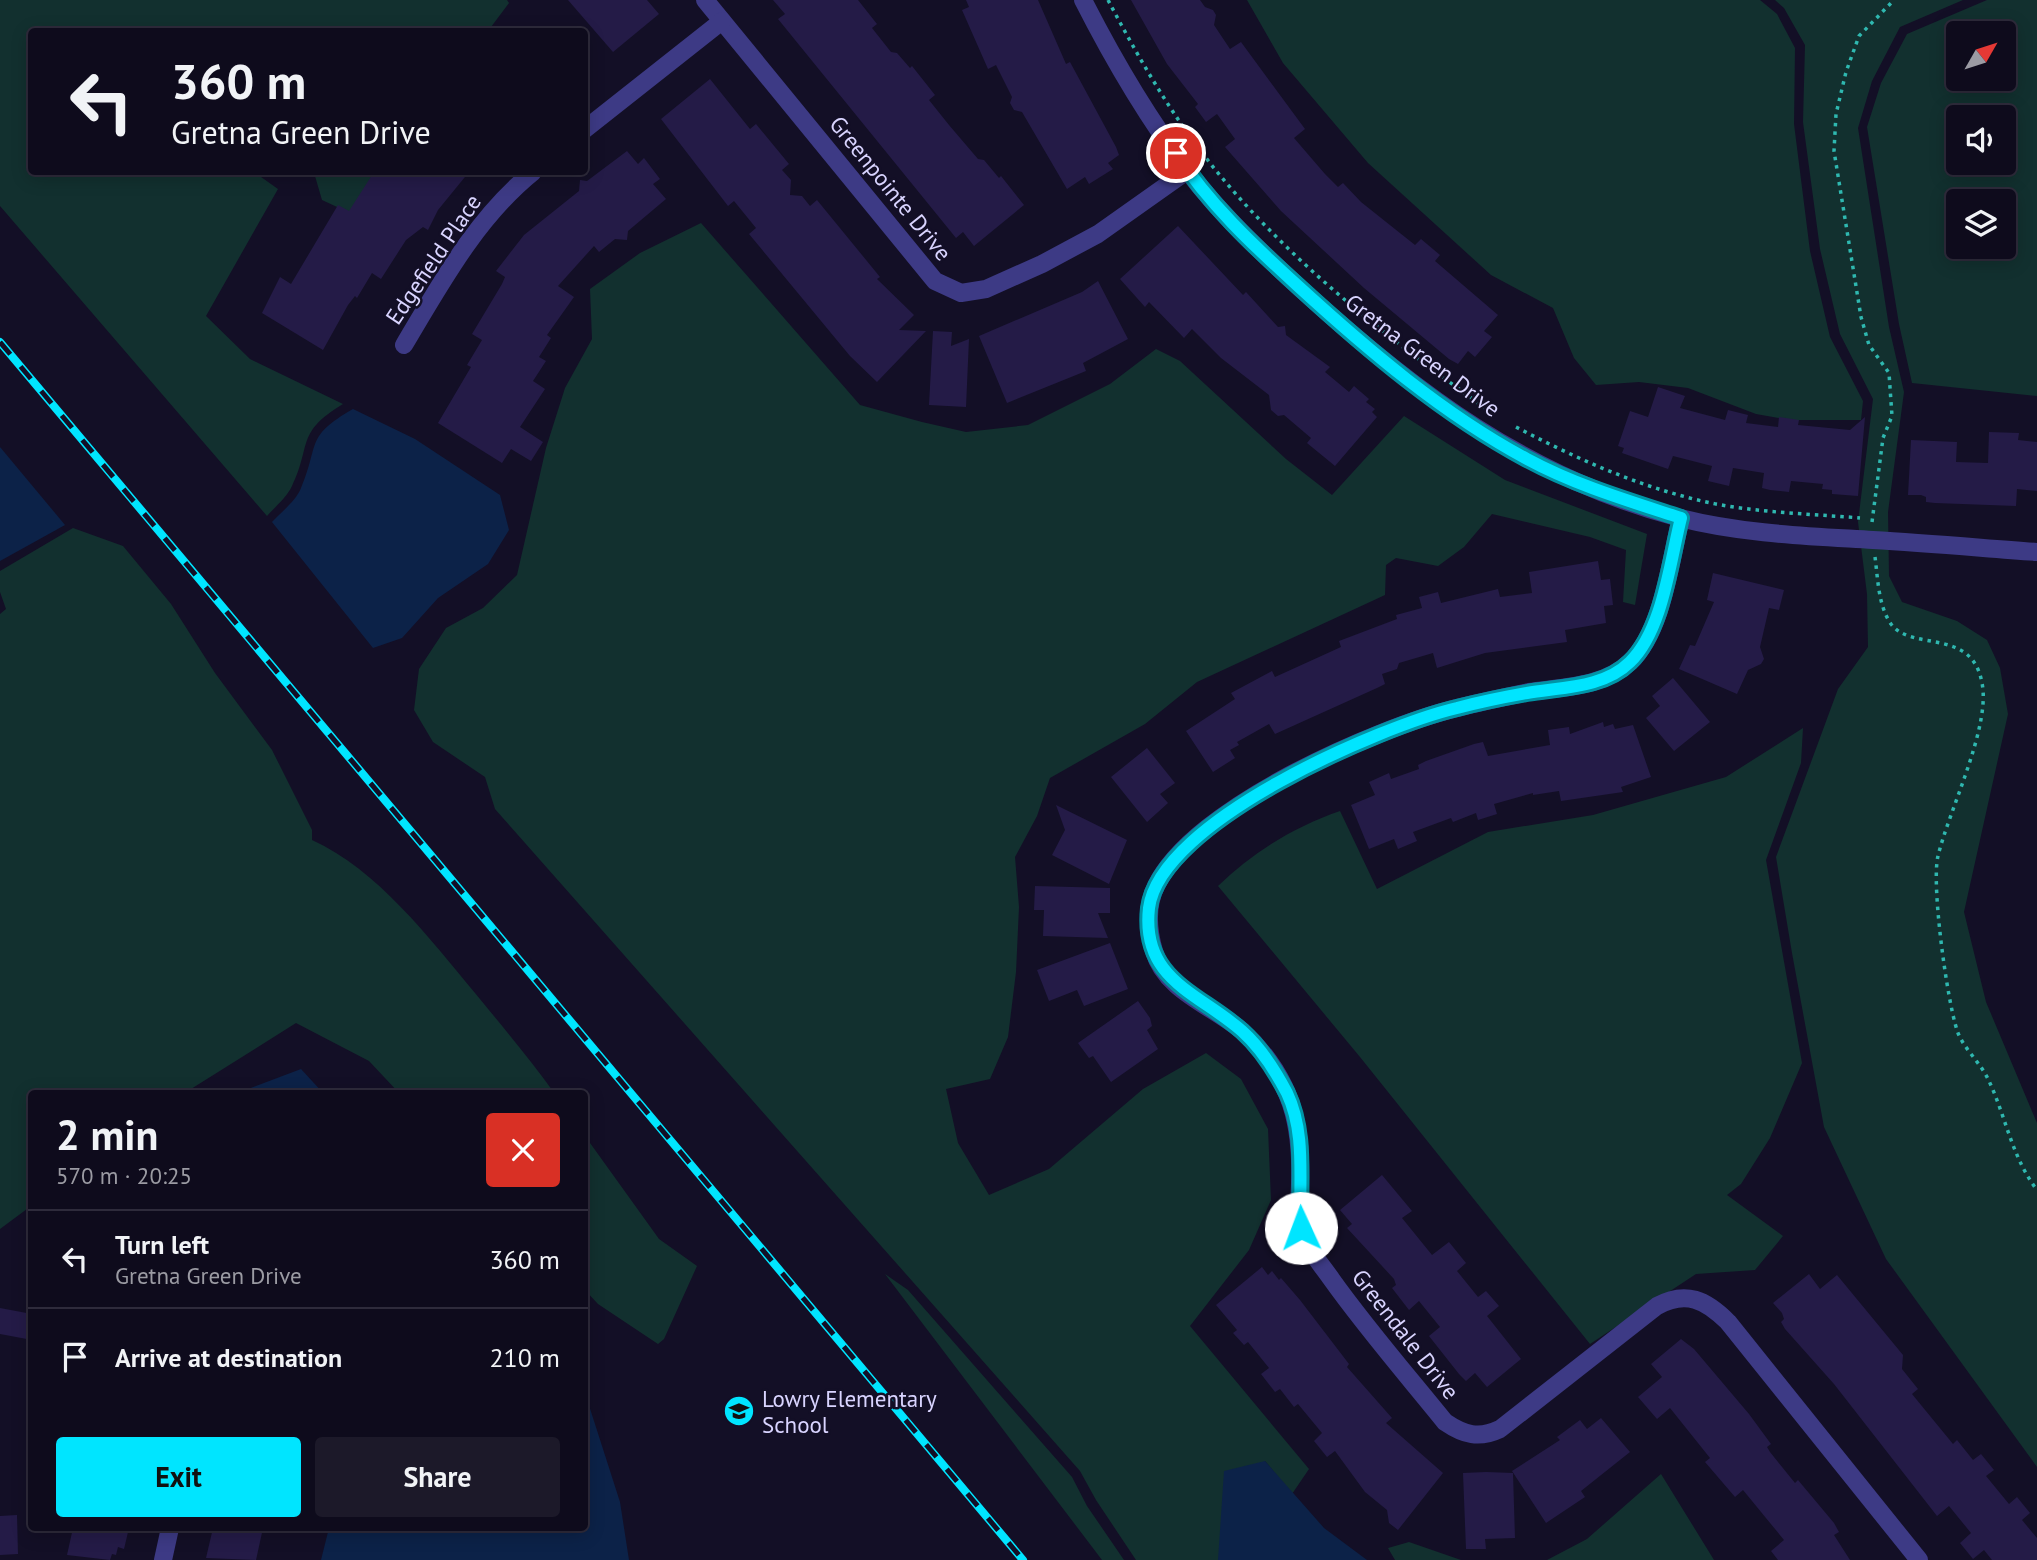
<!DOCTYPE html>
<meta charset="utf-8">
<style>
:root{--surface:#0e0b1c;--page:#1c1929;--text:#f1f3f6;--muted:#9b9ba3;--line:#2e2b3b;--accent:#00e5ff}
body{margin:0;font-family:"PT Sans",sans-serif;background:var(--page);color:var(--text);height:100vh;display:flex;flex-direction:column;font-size:26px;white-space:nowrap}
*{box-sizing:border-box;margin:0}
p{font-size:23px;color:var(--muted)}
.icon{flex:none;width:38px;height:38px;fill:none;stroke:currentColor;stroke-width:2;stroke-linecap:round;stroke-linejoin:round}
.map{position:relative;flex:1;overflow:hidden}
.panel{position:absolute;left:28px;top:1090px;width:560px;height:441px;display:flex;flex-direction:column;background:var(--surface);border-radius:7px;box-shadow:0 4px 18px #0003,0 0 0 2px var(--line)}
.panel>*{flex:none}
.banner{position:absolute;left:28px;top:28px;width:560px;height:147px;border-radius:7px;box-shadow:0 4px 18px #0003,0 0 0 2px var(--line);background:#0e0b1c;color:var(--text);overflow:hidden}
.needle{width:46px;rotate:51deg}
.tools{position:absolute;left:1946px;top:21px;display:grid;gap:14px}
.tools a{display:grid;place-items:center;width:70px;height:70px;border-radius:7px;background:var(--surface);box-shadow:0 4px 18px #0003,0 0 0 2px var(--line);font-size:35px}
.pin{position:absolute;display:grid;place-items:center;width:60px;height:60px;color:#fff;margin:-30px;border:4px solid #fff;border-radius:50%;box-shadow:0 2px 7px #0007}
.me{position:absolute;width:77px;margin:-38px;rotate:358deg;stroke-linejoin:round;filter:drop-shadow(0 0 5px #0008)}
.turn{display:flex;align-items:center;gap:24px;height:147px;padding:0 28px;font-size:32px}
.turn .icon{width:91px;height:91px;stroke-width:2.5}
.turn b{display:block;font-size:49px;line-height:60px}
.round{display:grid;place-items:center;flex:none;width:74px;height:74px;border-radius:7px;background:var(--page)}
.summary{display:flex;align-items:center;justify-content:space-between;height:119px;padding:0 28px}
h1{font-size:42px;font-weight:700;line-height:52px}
.primary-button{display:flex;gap:14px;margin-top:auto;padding:14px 28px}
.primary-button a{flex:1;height:80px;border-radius:7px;background:var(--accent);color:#111;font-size:28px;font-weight:700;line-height:80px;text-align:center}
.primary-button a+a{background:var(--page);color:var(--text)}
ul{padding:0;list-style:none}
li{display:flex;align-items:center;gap:21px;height:98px;padding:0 28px;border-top:2px solid var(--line)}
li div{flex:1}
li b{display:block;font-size:26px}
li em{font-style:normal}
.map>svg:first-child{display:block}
</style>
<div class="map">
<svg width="2037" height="1560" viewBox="0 0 2037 1560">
<rect width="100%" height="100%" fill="#130f26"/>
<g fill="#12302f" fill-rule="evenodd">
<path d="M0,0H507L509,3L488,31L32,32V172H254L278,189L206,316L250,359L343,404C295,433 312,445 292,486C287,497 275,507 267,516L0,206Z"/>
<polygon points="1247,0 1760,0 1777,14 1795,48 1794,124 1810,251 1830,337 1863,401 1861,420 1789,420 1756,414 1688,388 1639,382 1596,385 1574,358 1553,308 1491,275 1368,163 1283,63"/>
<polygon points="1775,0 1963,0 1900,27 1872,81 1858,128 1889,327 1904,392 1888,512 1889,576 1902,602 1957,621 1987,640 2000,668 2008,714 1964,912 1986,1002 2037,1123 2037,1467 1886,1259 1824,1127 1792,953 1776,857 1838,689 1868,647 1867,594 1858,522 1873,399 1840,334 1820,249 1803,122 1805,45 1784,8"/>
<path d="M1987,0H2037V396L1912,383L1899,324L1867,127L1881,83L1907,34ZM1958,33H2004V79H1958ZM1958,117H2004V163H1958ZM1958,201H2004V247H1958Z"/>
<polygon points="305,172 381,172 350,213 322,200 315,176"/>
<polygon points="701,223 860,405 922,422 966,432 1028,425 1110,384 1156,349 1180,361 1286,459 1332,495 1404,416 1505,480 1647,534 1635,605 1623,602 1626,550 1590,537 1492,514 1464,547 1438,566 1396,558 1386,565 1385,595 1197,682 1145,724 1050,778 1037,816 1015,857 1019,907 1016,972 1008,1037 990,1079 946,1089 958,1143 989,1195 1049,1169 1143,1089 1206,1053 1241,1079 1268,1129 1271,1200 1249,1250 1190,1326 1309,1469 1292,1494 1265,1461 1219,1560 1136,1560 1096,1500 1080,1471 495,809 485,777 433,742 414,710 419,669 446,628 483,608 517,575 546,448 565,388 592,339 590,289 640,253"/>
<path d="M73,528L123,546L171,604L215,673L272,750L312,830V840C378,870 429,938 475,993C502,1026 530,1059 555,1094H400L369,1061L296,1023L183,1094H32L31,1206L0,1229V614L6,609L0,592V571Z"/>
<path d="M1803,728L1801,763L1766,860L1802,1063L1770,1138L1741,1184L1727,1195L1783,1236L1755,1270L1696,1274L1590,1344L1360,1057L1218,886C1253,852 1294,827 1340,811L1377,889L1488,832L1593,815L1726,777Z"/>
<polygon points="585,1136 659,1239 697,1266 664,1339 658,1344 598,1304 585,1290"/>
<polygon points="885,1274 908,1290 1072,1477 1087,1506 1124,1560 1102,1560"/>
<polygon points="1661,1474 1714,1560 1547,1560 1587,1539"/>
<polygon points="1409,1542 1461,1560 1395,1560 1388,1548"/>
</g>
<g fill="#0c2248">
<path d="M353,409L415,439L500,495L509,530L488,564L438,598L402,638L373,648L272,522C281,512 296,501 301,488C320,444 304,437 353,409Z"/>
<polygon points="0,447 65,525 0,561"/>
<polygon points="301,1069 324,1094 235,1094"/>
<polygon points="585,1393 620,1502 629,1560 321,1560 329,1528 584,1528"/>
<polygon points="1265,1461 1324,1528 1367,1560 1218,1560 1224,1471"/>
</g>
<g fill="#241b47">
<polygon points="568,0 647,0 659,14 613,52"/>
<polygon points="773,0 858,0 877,24 872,28 891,52 897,53 910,68 912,66 935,95 929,100 949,125 978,159 984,160 999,178 1001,176 1024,205 974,246 963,232 956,238 778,19 785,14"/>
<polygon points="966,0 1038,0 1066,64 1070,62 1116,147 1119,155 1108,163 1113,169 1089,184 1085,177 1067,189 1022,112 1014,110 1010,103 1012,97 996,65 988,69 962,10 969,7"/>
<polygon points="1131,0 1200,0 1205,7 1213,10 1216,15 1214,25 1230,49 1241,42 1305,129 1294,138 1325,174 1338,187 1343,183 1361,202 1415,245 1421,239 1440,255 1435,261 1498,315 1484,331 1492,337 1475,357 1468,351 1458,364 1449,359 1364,288 1281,211 1225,147 1235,139 1217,114 1206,122 1195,107 1198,104 1167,64"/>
<polygon points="710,79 750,129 756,124 789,164 782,170 791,180 790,195 802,196 810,206 817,200 880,277 877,279 914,315 899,330 926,331 877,382 850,356 749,234 756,228 734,201 728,206 661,119"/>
<polygon points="627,151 638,164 644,158 660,179 653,184 666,199 628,231 627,240 615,239 599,252 594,246 558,286 574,297 547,335 551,338 539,357 546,361 533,381 545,389 520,427 543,442 531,461 511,449 502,463 438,423 471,367 467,365 482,340 472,334 502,284 505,277 496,271 524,235 579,191 580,180 587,181"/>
<polygon points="374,172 469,172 438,210 428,230 423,227 406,240 381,279 372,273 357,298 355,296 348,305 323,350 262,313 280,277 291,284 338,205 349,211"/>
<polygon points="1178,226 1243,295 1246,292 1278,327 1285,326 1286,335 1330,367 1325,372 1349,392 1354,386 1369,399 1366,402 1375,409 1372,412 1377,417 1335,466 1307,443 1311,438 1284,415 1278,416 1271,410 1269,395 1221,358 1192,329 1184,338 1149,302 1145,307 1120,279"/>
<polygon points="1098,281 1128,339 1083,363 1086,371 1007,403 979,336 1082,292"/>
<polygon points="933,331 952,332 951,346 969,339 966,407 929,405"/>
<polygon points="1658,387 1685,396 1680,408 1725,420 1728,410 1748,415 1746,423 1778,427 1779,417 1799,420 1798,425 1850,430 1865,417 1858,496 1832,494 1832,490 1822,489 1823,484 1791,481 1789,492 1770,490 1762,488 1764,473 1733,468 1729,486 1708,481 1712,466 1673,456 1668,469 1622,453 1624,448 1618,446 1630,411 1648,417"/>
<polygon points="1989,432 2019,433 2018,440 2037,442 2037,491 2017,489 2016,506 1935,503 1926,502 1926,497 1921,495 1908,495 1911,440 1957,442 1956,462 1988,463"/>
<polygon points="1598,561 1601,580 1610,579 1613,605 1604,606 1606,623 1565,630 1567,642 1485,653 1437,668 1433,653 1399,663 1397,669 1382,674 1385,684 1377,688 1275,734 1269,724 1237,742 1239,745 1230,750 1235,758 1213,772 1186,731 1235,699 1231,693 1272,671 1275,677 1341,647 1339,641 1397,619 1396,615 1422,608 1419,597 1438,592 1441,603 1498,589 1500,597 1532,593 1529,572"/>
<polygon points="1713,573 1784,590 1779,610 1769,608 1760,647 1764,659 1761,664 1748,670 1737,694 1679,669 1690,645 1695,646 1714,602 1707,600"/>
<polygon points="1673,678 1710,722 1674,751 1646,718 1660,706 1652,696"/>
<polygon points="1603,722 1604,727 1613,724 1615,729 1633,725 1651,777 1621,787 1623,792 1561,801 1559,791 1533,795 1533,793 1494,804 1497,814 1478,820 1476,813 1453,822 1451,818 1413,832 1417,841 1398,849 1394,839 1369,849 1351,805 1375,795 1369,782 1389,773 1391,779 1419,769 1418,765 1426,761 1474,744 1483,742 1488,756 1550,745 1548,730 1569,727 1570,734"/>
<polygon points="1147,748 1175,783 1160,794 1168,803 1147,822 1111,777"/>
<polygon points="1056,805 1127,840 1109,884 1052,855 1065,830"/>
<polygon points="1035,886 1110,888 1110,913 1098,913 1108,938 1043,936 1044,910 1034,910"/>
<polygon points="1110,943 1128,989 1084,1006 1077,990 1049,1001 1037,970"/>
<polygon points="1138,1001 1150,1018 1152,1026 1147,1030 1158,1049 1111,1082 1093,1056 1089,1058 1078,1043"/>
<polygon points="1382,1175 1412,1211 1402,1218 1432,1255 1449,1242 1466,1263 1457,1271 1478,1297 1486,1291 1499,1306 1487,1316 1521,1359 1487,1387 1475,1373 1466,1381 1459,1374 1429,1336 1440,1327 1419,1301 1409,1310 1392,1288 1396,1285 1394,1279 1347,1228 1352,1224 1340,1210"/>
<polygon points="1262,1267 1268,1275 1272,1271 1279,1280 1281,1278 1300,1300 1349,1364 1347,1367 1392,1418 1386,1423 1443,1473 1398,1530 1389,1523 1387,1510 1365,1492 1335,1451 1327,1457 1314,1441 1322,1433 1298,1404 1294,1407 1280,1389 1275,1392 1261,1374 1269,1368 1248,1342 1244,1345 1233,1333 1237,1330 1216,1305"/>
<polygon points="1809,1274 1820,1289 1837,1275 1903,1355 1902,1369 1918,1389 1912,1394 1953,1444 1957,1440 1973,1460 1981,1454 1994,1470 1986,1476 2009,1504 2017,1497 2030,1513 2022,1520 2037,1538 2037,1560 1992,1560 1984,1550 1973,1559 1960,1543 1971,1533 1949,1506 1937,1516 1834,1384 1785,1329 1781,1322 1784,1319 1782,1313 1773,1303"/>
<polygon points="0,1308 32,1314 32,1340 0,1334"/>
<polygon points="1681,1339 1694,1349 1749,1414 1771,1444 1767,1447 1770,1452 1795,1483 1798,1480 1834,1523 1839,1532 1834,1535 1850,1560 1778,1560 1771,1551 1784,1540 1743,1490 1735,1497 1705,1462 1710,1458 1670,1408 1657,1419 1638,1397 1662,1377 1651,1364"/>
<polygon points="1601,1418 1630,1452 1581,1491 1585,1497 1546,1523 1512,1471 1560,1440 1557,1437 1580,1420 1587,1429"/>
<polygon points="1486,1472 1513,1473 1515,1538 1485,1539 1486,1549 1466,1549 1463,1473"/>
<polygon points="17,1515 18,1554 0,1555 0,1516"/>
<polygon points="73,1528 129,1528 124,1549 118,1547 116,1555 112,1554 110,1560 67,1555"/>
<polygon points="213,1528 263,1528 256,1560 206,1558"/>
</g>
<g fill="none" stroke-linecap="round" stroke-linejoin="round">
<g stroke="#2fb8b0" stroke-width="3.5" stroke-dasharray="3.5 5" stroke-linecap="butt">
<path d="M1108,0C1137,55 1168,109 1206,158C1284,258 1390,340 1492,413"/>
<path d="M1516,427C1579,460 1646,490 1716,504C1764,513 1812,514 1860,518"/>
<polyline points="1872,522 1883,438 1892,416 1889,373 1869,345 1861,317 1834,151 1836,114 1846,72 1859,36 1894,0"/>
<path d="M1875,557C1878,579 1878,605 1891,624C1912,652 1972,627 1982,683C1991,727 1949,810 1938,856C1931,884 1947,1000 1957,1030C1962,1047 1980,1062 1988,1079C2006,1116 2011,1156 2037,1190"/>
</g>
<g stroke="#3d3a85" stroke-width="18">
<polyline points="705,0 935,281 961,293 986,289 1042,264 1098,234 1187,171"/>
<path d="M1083,0C1113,59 1147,117 1187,170C1220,214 1261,252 1301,289C1414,392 1529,479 1680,518C1743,534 1808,536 1873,540C1927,543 1982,548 2037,552"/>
<polyline points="584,130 722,21"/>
<path d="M404,345C441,283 477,217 533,172"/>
<path d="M1681,518C1670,561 1663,631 1630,662C1604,687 1563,687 1529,692C1505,697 1481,702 1457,708C1375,728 1193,808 1156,886C1146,906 1148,930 1154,951C1165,991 1213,1006 1242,1031C1261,1048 1279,1072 1288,1096C1299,1123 1301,1153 1300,1182C1300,1197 1297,1214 1301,1229C1306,1248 1321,1264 1332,1280C1367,1329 1407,1375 1445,1422C1464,1435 1479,1439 1500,1429L1657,1306C1686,1290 1706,1300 1728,1322L1919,1560"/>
<polyline points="163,1560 170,1528"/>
</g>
<g stroke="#00e5ff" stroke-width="8">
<polyline id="rail" points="0,342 1023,1560"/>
</g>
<use href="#rail" stroke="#130f26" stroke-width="5" stroke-dasharray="16" stroke-linecap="butt"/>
</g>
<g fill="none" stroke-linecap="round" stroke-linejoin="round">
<g stroke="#0095a6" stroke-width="18">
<path id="route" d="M1176,153C1208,203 1254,246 1298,286C1368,350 1443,414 1527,459C1575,485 1629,501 1681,518C1670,561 1663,630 1630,662C1604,688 1562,687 1527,693C1504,697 1480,702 1457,708C1381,726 1160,821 1149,908C1141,980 1199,993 1242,1031C1261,1048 1275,1070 1287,1093C1307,1135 1298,1184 1301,1228"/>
</g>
<use href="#route" stroke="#00e5ff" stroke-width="12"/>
</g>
<defs>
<g id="school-disc" transform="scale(1.575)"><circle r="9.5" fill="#00e5ff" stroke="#130f26"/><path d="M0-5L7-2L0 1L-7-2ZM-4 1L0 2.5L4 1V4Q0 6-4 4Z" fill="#111"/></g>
</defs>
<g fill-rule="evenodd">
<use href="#school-disc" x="739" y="1411"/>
</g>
<g text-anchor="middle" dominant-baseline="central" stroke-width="5" stroke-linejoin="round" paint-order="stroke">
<g font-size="23" fill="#d9d4ff" stroke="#130f26">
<text transform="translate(891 188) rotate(51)">Greenpointe Drive</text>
<text transform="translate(433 259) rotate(-56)">Edgefield Place</text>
<text transform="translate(1423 355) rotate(37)">Gretna Green Drive</text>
<text transform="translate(1406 1334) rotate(52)">Greendale Drive</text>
</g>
<g font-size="23" fill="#d9d4ff" stroke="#130f26" text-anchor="start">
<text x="762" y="1398">Lowry Elementary<tspan x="762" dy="26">School</tspan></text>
</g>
</g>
</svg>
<div class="tools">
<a><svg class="needle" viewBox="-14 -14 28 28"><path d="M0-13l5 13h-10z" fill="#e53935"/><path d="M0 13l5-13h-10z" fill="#9b9ba3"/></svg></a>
<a><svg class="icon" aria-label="sound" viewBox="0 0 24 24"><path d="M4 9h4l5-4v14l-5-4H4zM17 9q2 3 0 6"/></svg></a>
<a><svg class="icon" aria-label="layers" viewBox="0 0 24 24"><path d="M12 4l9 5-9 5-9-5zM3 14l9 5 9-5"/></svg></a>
</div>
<div class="pin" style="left:1176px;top:153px;background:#d93025"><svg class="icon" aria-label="arrive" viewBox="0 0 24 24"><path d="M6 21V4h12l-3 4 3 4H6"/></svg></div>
<svg class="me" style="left:1301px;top:1228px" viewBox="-20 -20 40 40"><circle r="19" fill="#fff"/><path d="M0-13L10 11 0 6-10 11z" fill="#00e5ff"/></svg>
<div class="banner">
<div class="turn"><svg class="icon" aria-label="left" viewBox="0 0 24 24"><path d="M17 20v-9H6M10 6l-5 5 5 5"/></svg><div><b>360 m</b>Gretna Green Drive</div></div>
</div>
<section class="panel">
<div class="summary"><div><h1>2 min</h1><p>570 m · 20:25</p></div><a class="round" style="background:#d93025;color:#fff"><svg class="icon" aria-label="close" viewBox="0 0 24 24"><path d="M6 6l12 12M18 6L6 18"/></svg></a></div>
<ul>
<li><svg class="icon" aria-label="left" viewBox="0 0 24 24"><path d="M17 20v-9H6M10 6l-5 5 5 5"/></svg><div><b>Turn left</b><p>Gretna Green Drive</p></div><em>360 m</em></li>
<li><svg class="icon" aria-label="arrive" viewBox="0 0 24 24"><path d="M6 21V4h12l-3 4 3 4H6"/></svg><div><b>Arrive at destination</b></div><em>210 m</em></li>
</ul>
<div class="primary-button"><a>Exit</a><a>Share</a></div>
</section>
</div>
